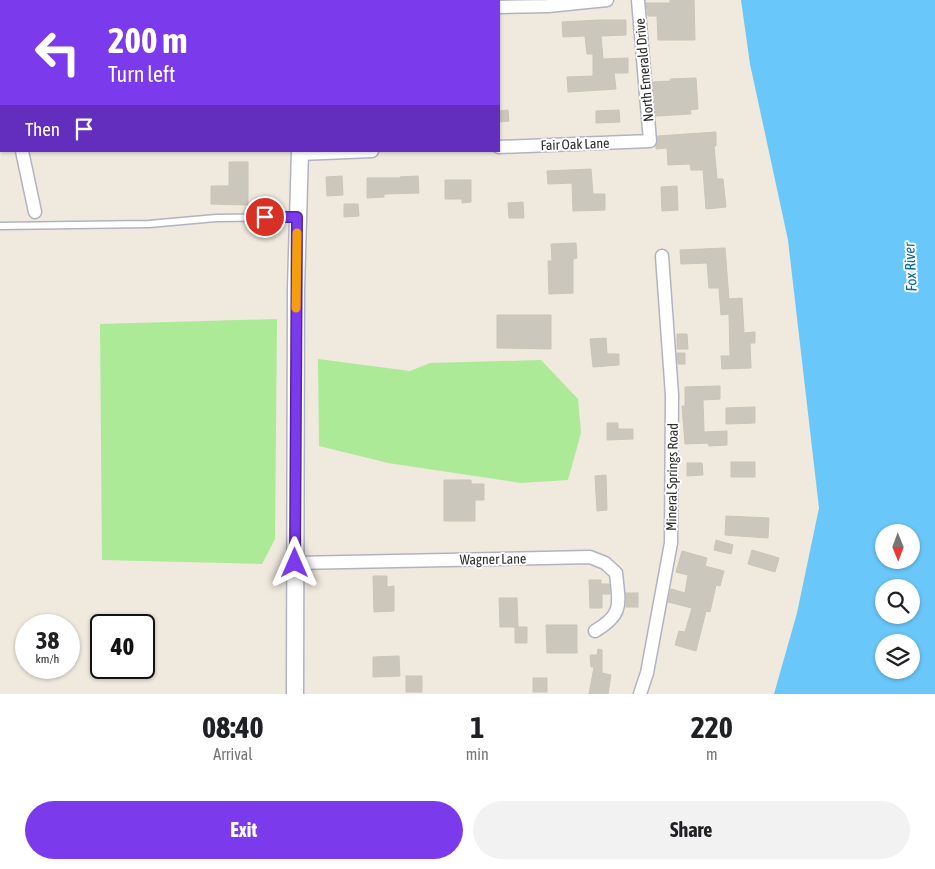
<!DOCTYPE html>
<style>
:root{--surface:#fff;--page:#f2f2f2;--text:#202124;--muted:#757577;--accent:#7c3aed}
body{margin:0;font-family:"Asap Condensed",sans-serif;background:var(--page);color:var(--text);height:100vh;display:flex;flex-direction:column;font-size:19px;white-space:nowrap}
*{box-sizing:border-box;margin:0}
p{font-size:16px;color:var(--muted)}
.icon{flex:none;width:28px;height:28px;fill:none;stroke:currentColor;stroke-width:2;stroke-linecap:round;stroke-linejoin:round}
.map{position:relative;height:694px;overflow:hidden}
.drawer{display:flex;flex-direction:column;background:var(--surface);flex:1}
.drawer>*{flex:none}
.hud{position:absolute;left:0px;top:0px;width:500px;height:152px;box-shadow:0 1px 4px #0004;background:#7c3aed;color:#fff;overflow:hidden}
.needle{width:32px;rotate:179deg}
.controls{position:absolute;left:875px;top:524px;display:grid;gap:10px}
.controls a{display:grid;place-items:center;width:45px;height:45px;border-radius:50%;background:var(--surface);box-shadow:0 1px 4px #0004;font-size:25px}
.speed{position:absolute;left:15px;top:614px;display:flex;gap:10px;font-size:25px;font-weight:700;text-align:center}
.speed>*{display:grid;place-content:center;width:65px;height:65px;border-radius:50%;background:var(--surface);box-shadow:0 1px 4px #0004;line-height:1}
.speed small{font-size:12px;font-weight:400}
.speed .limit{border:2px solid #111;border-radius:8px;background:#fff;color:#111}
.pin{position:absolute;display:grid;place-items:center;width:42px;height:42px;color:#fff;margin:-21px;border:2px solid #fff;border-radius:50%;box-shadow:0 1px 5px #0007}
.me{position:absolute;width:55px;margin:-28px;rotate:0deg;stroke-linejoin:round;filter:drop-shadow(0 0 4px #0008)}
.turn{display:flex;align-items:center;gap:18px;height:105px;padding:0 25px;font-size:22px}
.turn .icon{width:65px;height:65px;stroke-width:2.5}
.turn b{display:block;font-size:35px;line-height:42px}
.then{display:flex;align-items:center;height:48px;padding:0 25px;background:#0003;gap:10px;font-size:19px}
.eta{display:flex;justify-content:space-evenly;align-items:center;height:85px;text-align:center}
.eta b{font-size:30px;font-weight:700;line-height:35px}
.button{display:flex;gap:10px;margin-top:auto;padding:10px 25px}
.button a{flex:1;height:58px;border-radius:30px;background:var(--accent);color:#fff;font-size:20px;font-weight:700;line-height:58px;text-align:center}
.button a+a{background:var(--page);color:var(--text)}
.map>svg:first-child{display:block}
</style>
<div class="map">
<svg width="935" height="694" viewBox="0 0 935 694">
<rect width="100%" height="100%" fill="#efe9de"/>
<g fill="#acea97">
<polygon points="277,319 275,539 262,564 102,560 100,324"/>
<polygon points="318,359 410,371 430,363 541,360 578,399 581,433 568,480 521,483 388,463 319,446"/>
</g>
<path fill="#6ac7f9" fill-rule="evenodd" d="M741,0H935V694H774L797,613L819,508L788,240L750,64ZM884,532H911V560H884ZM884,588H911V615H884ZM884,642H911V670H884Z"/>
<g fill="#cbc7bc" stroke="#cbc5b7">
<polygon points="670,0 694,0 695,40 658,40 657,16 648,16 646,3 670,3"/>
<polygon points="599,20 626,20 626,35 601,36 603,59 628,58 628,73 614,73 616,89 568,92 567,77 593,76 593,54 587,54 585,36 563,37 562,22"/>
<polygon points="696,78 698,109 690,110 691,114 656,116 653,82 671,81 670,79"/>
<polygon points="508,110 509,121 499,122 499,111"/>
<polygon points="619,110 620,122 596,123 596,111"/>
<polygon points="716,132 716,146 714,146 717,179 723,179 726,207 706,209 703,170 691,170 690,164 668,165 667,148 656,149 656,146 658,136"/>
<polygon points="229,162 248,162 248,205 211,204 211,186 229,186"/>
<polygon points="591,169 593,194 605,194 605,210 573,211 572,183 548,184 547,171"/>
<polygon points="342,176 343,195 327,196 326,177"/>
<polygon points="418,176 419,193 384,194 384,197 367,198 367,178 400,178 400,177"/>
<polygon points="445,180 471,180 471,202 462,203 462,199 445,199"/>
<polygon points="677,186 678,210 662,211 661,187"/>
<polygon points="523,202 524,218 509,218 508,203"/>
<polygon points="344,204 358,204 359,216 344,217"/>
<polygon points="576,243 577,258 573,259 573,293 549,294 548,261 552,261 551,244"/>
<polygon points="725,248 729,299 742,298 744,333 755,332 755,343 750,343 751,368 722,369 721,356 730,356 729,314 721,315 719,288 709,288 707,263 681,264 680,250"/>
<polygon points="497,315 551,315 551,349 497,348"/>
<polygon points="677,334 687,334 688,349 677,349"/>
<polygon points="606,338 607,354 619,354 619,365 593,367 590,339"/>
<polygon points="677,353 685,353 685,364 678,364"/>
<polygon points="720,386 720,399 703,400 704,432 727,431 727,445 709,446 708,443 685,444 682,406 685,406 685,387"/>
<polygon points="755,407 755,423 726,424 726,408"/>
<polygon points="607,423 618,423 618,429 633,429 633,439 607,440"/>
<rect x="731" y="462" width="24" height="15"/>
<polygon points="687,463 702,463 703,475 687,476"/>
<polygon points="606,475 607,510 597,511 595,476"/>
<polygon points="444,480 471,480 471,484 484,484 484,500 475,500 475,521 444,521"/>
<polygon points="726,516 769,518 768,538 725,535"/>
<polygon points="716,540 733,545 731,554 714,550"/>
<polygon points="752,550 779,558 775,572 748,564"/>
<polygon points="682,551 707,558 705,566 724,571 720,586 716,585 710,612 706,611 696,651 675,645 679,631 685,632 692,608 668,602 671,589 685,593 688,575 676,572"/>
<polygon points="373,576 387,576 387,587 394,586 394,611 374,612"/>
<polygon points="589,580 601,580 601,584 609,584 610,594 602,594 602,608 590,608"/>
<rect x="626" y="593" width="12" height="14"/>
<polygon points="499,598 517,598 518,627 527,627 527,643 515,643 515,627 500,627"/>
<polygon points="546,625 577,625 577,653 547,653"/>
<polygon points="598,649 602,650 602,673 611,675 608,694 589,694 594,667 591,667 590,655 597,655"/>
<polygon points="399,656 400,676 373,677 373,657"/>
<rect x="406" y="676" width="16" height="16"/>
<rect x="533" y="678" width="14" height="14"/>
</g>
<g fill="none" stroke-linecap="round" stroke-linejoin="round">
<g stroke="#b2b3c1" stroke-width="9">
<polyline id="service" points="0,226 149,224 216,218 297,217"/>
</g>
<g stroke="#b2b3c1" stroke-width="15">
<g id="minor">
<polyline points="499,7 548,6 607,0"/>
<polyline points="0,105 1,107"/>
<polyline points="499,147 650,141 638,0"/>
<polyline points="22,151 35,212"/>
<polyline points="300,154 372,151"/>
<path d="M295,563L590,557L605,563L616,573C619,604 624,614 595,631"/>
<polyline points="640,694 647,673 671,543 672,395 662,256"/>
</g>
</g>
<g stroke="#b2b3c1" stroke-width="19">
<g id="tertiary">
<polyline points="298,0 298,1"/>
<polyline points="295,694 296,288 300,151"/>
</g>
</g>
<use href="#service" stroke="#fff" stroke-width="6"/>
<use href="#minor" stroke="#fff" stroke-width="12"/>
<use href="#tertiary" stroke="#fff" stroke-width="16"/>
</g>
<g fill="none" stroke-linecap="round" stroke-linejoin="round">
<g stroke="#51269a" stroke-width="12">
<polyline id="route" points="265,217 297,217 295,563"/>
</g>
<use href="#route" stroke="#7c3aed" stroke-width="9"/>
<polyline stroke="#f59e0b" stroke-width="9" points="296,308 297,233"/>
</g>
<g text-anchor="middle" dominant-baseline="central" stroke-width="4" stroke-linejoin="round" paint-order="stroke">
<g font-size="14" fill="#2d2d2d" stroke="#fff">
<text transform="translate(644 70) rotate(-95)">North Emerald Drive</text>
<text transform="translate(575 144) rotate(-2)">Fair Oak Lane</text>
<text transform="translate(672 477) rotate(-89)">Mineral Springs Road</text>
<text transform="translate(493 559) rotate(-1)">Wagner Lane</text>
</g>
<g font-size="15" font-style="italic" fill="#0264ab" stroke="#fff">
<text transform="translate(910 267) rotate(-93)">Fox River</text>
</g>
</g>
</svg>
<div class="controls">
<a><svg class="needle" viewBox="-14 -14 28 28"><path d="M0-13l5 13h-10z" fill="#e53935"/><path d="M0 13l5-13h-10z" fill="#757577"/></svg></a>
<a><svg class="icon" aria-label="search" viewBox="0 0 24 24"><circle cx="10" cy="10" r="6"/><path d="M15 15l6 6"/></svg></a>
<a><svg class="icon" aria-label="layers" viewBox="0 0 24 24"><path d="M12 4l9 5-9 5-9-5zM3 14l9 5 9-5"/></svg></a>
</div>
<div class="speed"><div>38<small>km/h</small></div><div class="limit">40</div></div>
<div class="pin" style="left:265px;top:217px;background:#d93025"><svg class="icon" aria-label="arrive" viewBox="0 0 24 24"><path d="M6 21V4h12l-3 4 3 4H6"/></svg></div>
<svg class="me" style="left:295px;top:563px" viewBox="-20 -20 40 40"><path d="M0-17L14 15 0 8-14 15z" fill="#7c3aed" stroke="#fff" stroke-width="4"/></svg>
<div class="hud">
<div class="turn"><svg class="icon" aria-label="left" viewBox="0 0 24 24"><path d="M17 20v-9H6M10 6l-5 5 5 5"/></svg><div><b>200 m</b>Turn left</div></div>
<div class="then">Then<svg class="icon" aria-label="arrive" viewBox="0 0 24 24"><path d="M6 21V4h12l-3 4 3 4H6"/></svg></div>
</div>
</div>
<section class="drawer">
<div class="eta">
<div><b>08:40</b><p>Arrival</p></div>
<div><b>1</b><p>min</p></div>
<div><b>220</b><p>m</p></div>
</div>
<div class="button"><a>Exit</a><a>Share</a></div>
</section>
